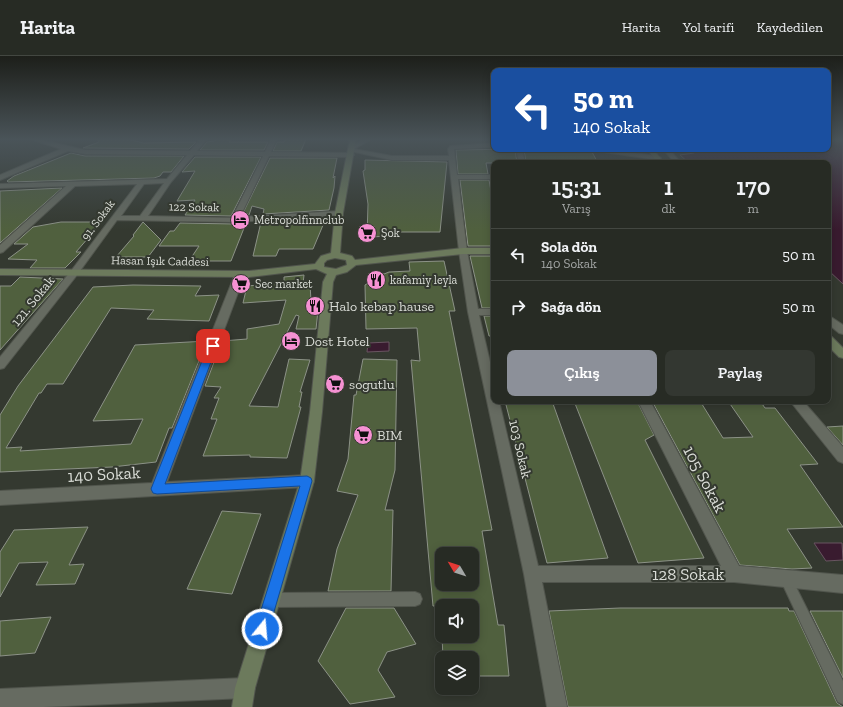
<!DOCTYPE html>
<html lang="tr">
<meta charset="utf-8">
<style>
:root{--surface:#272b24;--page:#333731;--text:#f1f3f6;--muted:#a4a7a6;--line:#434741;--accent:#8c9099}
body{margin:0;font-family:"Zilla Slab",serif;background:var(--page);color:var(--text);height:100vh;display:flex;flex-direction:column;font-size:15px;white-space:nowrap}
*{box-sizing:border-box;margin:0}
p{font-size:13px;color:var(--muted)}
.icon{flex:none;width:22px;height:22px;fill:none;stroke:currentColor;stroke-width:2;stroke-linecap:round;stroke-linejoin:round}
.map{position:relative;flex:1;overflow:hidden}
.panel{position:absolute;left:491px;top:104px;width:340px;height:244px;display:flex;flex-direction:column;background:var(--surface);border-radius:8px;box-shadow:0 2px 10px #0003,0 0 0 1px var(--line)}
.panel>*{flex:none}
.guide{position:absolute;left:491px;top:12px;width:340px;height:84px;border-radius:8px;box-shadow:0 2px 10px #0003,0 0 0 1px var(--line);background:#1a4fa0;color:#fff;overflow:hidden}
.needle{width:26px;rotate:309deg}
.fabs{position:absolute;left:435px;top:491px;display:grid;gap:8px}
.fabs a{display:grid;place-items:center;width:44px;height:44px;border-radius:8px;background:var(--surface);box-shadow:0 2px 10px #0003,0 0 0 1px var(--line);font-size:20px}
.pin{position:absolute;display:grid;place-items:center;width:34px;height:34px;color:#fff;margin:-17px;border-radius:8px;box-shadow:0 2px 6px #0006}
.me{position:absolute;width:44px;margin:-22px;rotate:17deg;stroke-linejoin:round;filter:drop-shadow(0 0 3px #0008)}
.turn{display:flex;align-items:center;gap:14px;height:84px;padding:0 16px;font-size:18px}
.turn .icon{width:52px;height:52px;stroke-width:2.5}
.turn b{display:block;font-size:28px;line-height:34px}
.eta{display:flex;justify-content:space-evenly;align-items:center;height:68px;text-align:center}
.eta b{font-size:24px;font-weight:600;line-height:28px}
.cta{display:flex;gap:8px;margin-top:auto;padding:8px 16px}
.cta a{flex:1;height:46px;border-radius:8px;background:var(--accent);color:#fff;font-size:16px;font-weight:600;line-height:46px;text-align:center}
.cta a+a{background:var(--page);color:var(--text)}
ul{padding:0;list-style:none}
li{display:flex;align-items:center;gap:12px;height:52px;padding:0 16px;border-top:1px solid var(--line)}
li div{flex:1}
li b{display:block;font-size:15px}
li em{font-style:normal}
header{display:flex;align-items:center;gap:24px;box-sizing:border-box;height:56px;padding:0 20px;background:var(--surface);border-bottom:1px solid var(--line)}
header strong{font-size:19px}
nav{display:flex;gap:22px;margin-inline-start:auto;font-size:14px}
.map>svg:first-child{display:block}
</style>
<header>
<strong>Harita</strong>
<nav><a>Harita</a><a>Yol tarifi</a><a>Kaydedilen</a></nav>
</header>
<div class="map">
<svg width="843" height="651" viewBox="0 0 843 651">
<rect width="100%" height="100%" fill="#343930"/>
<g fill="#391b2f" stroke="#695561">
<polygon points="828,83 843,83 843,228 828,214 828,107 689,107 680,99 694,97 692,93 828,93"/>
<polygon points="389,286 389,295 367,296 368,287"/>
<polygon points="814,487 842,487 843,504 826,505"/>
</g>
<g fill="#50603e" stroke="#8c9287" fill-rule="evenodd">
<polygon points="97,83 128,83 143,87 196,86 189,93 83,92 99,86"/>
<polygon points="216,83 231,83 229,86 268,86 264,94 200,94 207,86 214,85"/>
<polygon points="285,83 306,83 301,95 273,95 277,86 284,86"/>
<polygon points="515,93 517,107 486,107 488,118 458,118 456,94"/>
<polygon points="524,93 582,93 592,96 598,107 526,107"/>
<polygon points="71,97 85,100 184,100 171,116 163,116 160,120 154,122 8,126 7,125 14,120"/>
<polygon points="195,101 261,101 231,160 185,159 195,144 177,145 195,115 182,116"/>
<polygon points="270,102 337,102 333,122 335,120 334,132 329,154 263,158 264,153 252,150 249,159 242,159"/>
<polygon points="365,104 447,106 440,176 395,176 395,180 367,181 368,148 363,115 365,114"/>
<polygon points="460,124 489,124 494,152 494,190 468,190"/>
<polygon points="62,132 0,187 0,135"/>
<polygon points="326,162 313,193 279,193 276,200 253,200 261,166"/>
<polygon points="61,166 102,166 76,196 81,196 65,212 30,212 37,204 8,203 28,188 14,188 33,171"/>
<polygon points="143,166 161,184 148,201 116,201 134,180 133,179"/>
<polygon points="180,167 235,168 246,167 231,205 189,205 199,190 159,190 170,175 174,175"/>
<polygon points="470,200 494,200 494,252 482,252"/>
<path d="M444,205L455,255H449L492,474L482,475L498,569H504L509,620H472V602H443L442,580H472V550H433L411,304L420,305L417,272L366,273L365,229L379,220L389,216L410,215L409,206ZM442,498H472V528H442Z"/>
<polygon points="304,219 303,228 310,228 311,245 319,245 316,273 296,273 299,260 296,259 249,350 278,351 289,303 310,304 300,336 302,336 299,351 301,351 287,402 250,401 250,399 203,400 217,363 211,363 219,342 214,342 221,331 205,330 222,285 247,283 247,273 279,268 286,244 243,247 247,230 284,227 284,221"/>
<polygon points="20,221 63,223 0,294 0,230 11,230"/>
<polygon points="133,229 201,230 195,240 219,239 209,265 147,263 154,254 111,252 63,328 47,328 41,337 39,337 6,392 22,391 20,395 131,388 143,363 93,365 135,289 207,285 172,372 169,372 156,406 112,411 0,416 0,359 18,330 93,231"/>
<polygon points="484,260 494,260 494,280 489,280"/>
<polygon points="363,303 397,304 395,414 385,454 393,454 391,535 328,535 337,493 358,439 337,435 348,403 354,339 356,339"/>
<polygon points="505,345 552,345 608,502 547,507"/>
<polygon points="574,345 637,345 654,379 645,384 704,502 638,507"/>
<polygon points="652,345 700,345 723,382 753,381 728,345 760,345 765,352 775,352 818,408 800,409 843,471 787,473 812,512 792,513 740,509"/>
<polygon points="843,370 843,389 827,371"/>
<polygon points="222,455 261,458 232,538 187,533"/>
<polygon points="88,471 69,509 84,508 75,528 36,529 48,506 19,507 0,541 0,496 14,474"/>
<polygon points="346,552 394,552 416,588 387,596 378,614 395,641 350,648 318,605"/>
<polygon points="620,552 788,552 789,555 794,555 837,647 843,651 568,651 549,555"/>
<polygon points="810,555 843,555 843,622"/>
<polygon points="51,561 35,597 0,600 0,565"/>
</g>
<g fill="none" stroke-linecap="round" stroke-linejoin="round">
<g stroke="#51554d" stroke-width="2">
<g id="lane">
<polygon points="786,517 790,519 843,625 843,648 838,646 782,527 780,523 782,519"/>
<polygon points="415,536 420,538 422,543 420,548 415,550 271,551 266,549 264,544 266,539 271,537"/>
</g>
</g>
<g stroke="#51554d" stroke-width="2">
<g id="street">
<path d="M30,83H38L85,94L190,95L201,83H207L197,95L265,96L271,83H277L271,96L351,97L354,99L351,101L269,100L240,161L339,155H342V159L235,166L117,164L77,219L4,312L0,313V301L71,215L137,128L75,130L3,196L0,197V189L66,130L0,132V128L167,123L187,99L85,98L68,95L0,124V119L61,93ZM194,99L263,100L232,162L148,160L171,126ZM164,127L140,160H121L144,128Z"/>
<polygon points="365,83 372,83 354,93 392,100 449,100 448,93 450,90 494,87 494,91 454,93 457,119 494,119 494,123 458,123 467,195 478,253 494,253 494,259 479,259 494,323 494,345 499,345 538,510 721,510 638,345 650,345 739,510 843,519 843,537 734,526 542,526 567,651 547,651 524,518 468,256 459,195 449,104 392,104 350,95 351,90"/>
<polygon points="516,93 522,93 525,107 519,107"/>
<polygon points="583,93 601,93 658,100 661,102 658,104"/>
<polygon points="663,93 669,93 681,107 675,107"/>
<polygon points="240,215 245,218 167,426 307,419 312,421 314,425 312,429 307,431 0,449 0,435 152,427 235,218"/>
<polygon points="828,259 843,269 843,278 839,277 828,268"/>
<polygon points="790,345 803,345 843,391 843,407 838,405"/>
<polygon points="245,622 252,625 255,632 252,639 245,642 44,651 0,651 0,633"/>
</g>
</g>
<g stroke="#51554d" stroke-width="2">
<g id="secondary">
<path d="M350,83H356L343,157L340,197L352,200L355,204L463,192H494V198H463L356,209L347,216L336,219L333,226L322,356L314,425L255,632L252,651H232L235,632L300,425L310,356L323,226L327,218L316,213L249,221L0,219V213L249,215L315,208L321,200L331,197L335,157ZM335,202L346,204L347,209L336,213L324,211V207L327,204Z"/>
<polygon points="647,93 653,93 664,107 658,107"/>
<polygon points="828,280 832,281 843,292 843,302 839,301 828,290"/>
</g>
</g>
<use href="#lane" fill="#666b61" fill-rule="evenodd"/>
<use href="#street" fill="#666b61" fill-rule="evenodd"/>
<use href="#secondary" fill="#6c7a5c" fill-rule="evenodd"/>
</g>
<linearGradient id="sky" x2="0" y2="1"><stop stop-color="#1d1f1a"/><stop offset="0.48" stop-color="#4a5459"/><stop offset="1" stop-color="#4a5459" stop-opacity="0"/></linearGradient>
<rect width="843" height="174" fill="url(#sky)"/>
<polygon fill="#1a73e8" stroke="#114b97" points="213,287 217,290 165,428 307,420 311,422 312,425 269,573 267,578 262,580 258,578 255,573 300,430 157,438 153,437 151,433 208,290"/>
<defs>
<g id="hotel-disc" transform="scale(1)"><circle r="9.5" fill="#f591d2" stroke="#343930"/><path d="M-6-4.5h1.5V1H6V5H4.5V3h-9V5H-6ZM-4 0a1.8 1.8 0 1 1 3.6 0ZM.5 0V-2.5h3Q6-2.5 6 0Z" fill="#111"/></g>
<g id="supermarket-disc" transform="scale(1)"><circle r="9.5" fill="#f591d2" stroke="#343930"/><path d="M-6-5.5h2.5l.6 2H6L4.5 2H-2.5L-4.4-4H-6ZM-1.5 3.2a1.3 1.3 0 1 0 .1 0ZM3 3.2a1.3 1.3 0 1 0 .1 0Z" fill="#111"/></g>
<g id="restaurant-disc" transform="scale(1)"><circle r="9.5" fill="#f591d2" stroke="#343930"/><path d="M-5-6h1v4h1v-4h1v4h1v-4h1v5L-1.5 .5V6h-2V.5L-5-1ZM5-6V6H3V1.5H1.5Q1.5-4 5-6Z" fill="#111"/></g>
</defs>
<g fill-rule="evenodd">
<use href="#hotel-disc" x="240" y="164"/>
<use href="#supermarket-disc" x="367" y="177"/>
<use href="#restaurant-disc" x="376" y="224"/>
<use href="#supermarket-disc" x="241" y="228"/>
<use href="#restaurant-disc" x="315" y="250"/>
<use href="#hotel-disc" x="291" y="285"/>
<use href="#supermarket-disc" x="335" y="328"/>
<use href="#supermarket-disc" x="363" y="379"/>
</g>
<g text-anchor="middle" dominant-baseline="central" stroke-width="4" stroke-linejoin="round" paint-order="stroke">
<g font-size="12" fill="#daddd7" stroke="#343930">
<text transform="translate(194 151) rotate(1)">122 Sokak</text>
<text transform="translate(98 164) rotate(-53)">91. Sokak</text>
<text transform="translate(160 205) rotate(1)">Hasan Işık Caddesi</text>
</g>
<g font-size="12" fill="#daddd7" stroke="#343930" text-anchor="start">
<text x="254" y="164">Metropolfinnclub</text>
<text x="381" y="177">Şok</text>
<text x="390" y="224">kafamiy leyla</text>
<text x="255" y="228">Sec market</text>
</g>
<g font-size="14" fill="#daddd7" stroke="#343930">
<text transform="translate(33 245) rotate(-51)">121. Sokak</text>
<text transform="translate(520 393) rotate(77)">103 Sokak</text>
</g>
<g font-size="14" fill="#daddd7" stroke="#343930" text-anchor="start">
<text x="329" y="250">Halo kebap hause</text>
<text x="305" y="285">Dost Hotel</text>
<text x="349" y="328">sogutlu</text>
<text x="377" y="379">BIM</text>
</g>
<g font-size="17" fill="#daddd7" stroke="#343930">
<text transform="translate(104 418) rotate(-3)">140 Sokak</text>
<text transform="translate(705 423) rotate(62)">105 Sokak</text>
<text x="688" y="518">128 Sokak</text>
</g>
</g>
</svg>
<div class="fabs">
<a><svg class="needle" viewBox="-14 -14 28 28"><path d="M0-13l5 13h-10z" fill="#e53935"/><path d="M0 13l5-13h-10z" fill="#a4a7a6"/></svg></a>
<a><svg class="icon" aria-label="sound" viewBox="0 0 24 24"><path d="M4 9h4l5-4v14l-5-4H4zM17 9q2 3 0 6"/></svg></a>
<a><svg class="icon" aria-label="layers" viewBox="0 0 24 24"><path d="M12 4l9 5-9 5-9-5zM3 14l9 5 9-5"/></svg></a>
</div>
<div class="pin" style="left:213px;top:290px;background:#d93025"><svg class="icon" aria-label="arrive" viewBox="0 0 24 24"><path d="M6 21V4h12l-3 4 3 4H6"/></svg></div>
<svg class="me" style="left:262px;top:573px" viewBox="-20 -20 40 40"><circle r="17" fill="#1a73e8" stroke="#fff" stroke-width="3"/><path d="M0-11L8 9 0 5-8 9z" fill="#fff"/></svg>
<div class="guide">
<div class="turn"><svg class="icon" aria-label="left" viewBox="0 0 24 24"><path d="M17 20v-9H6M10 6l-5 5 5 5"/></svg><div><b>50 m</b>140 Sokak</div></div>
</div>
<section class="panel">
<div class="eta">
<div><b>15:31</b><p>Varış</p></div>
<div><b>1</b><p>dk</p></div>
<div><b>170</b><p>m</p></div>
</div>
<ul>
<li><svg class="icon" aria-label="left" viewBox="0 0 24 24"><path d="M17 20v-9H6M10 6l-5 5 5 5"/></svg><div><b>Sola dön</b><p>140 Sokak</p></div><em>50 m</em></li>
<li><svg class="icon" aria-label="right" viewBox="0 0 24 24"><path d="M7 20v-9h11M14 6l5 5-5 5"/></svg><div><b>Sağa dön</b></div><em>50 m</em></li>
</ul>
<div class="cta"><a>Çıkış</a><a>Paylaş</a></div>
</section>
</div>
